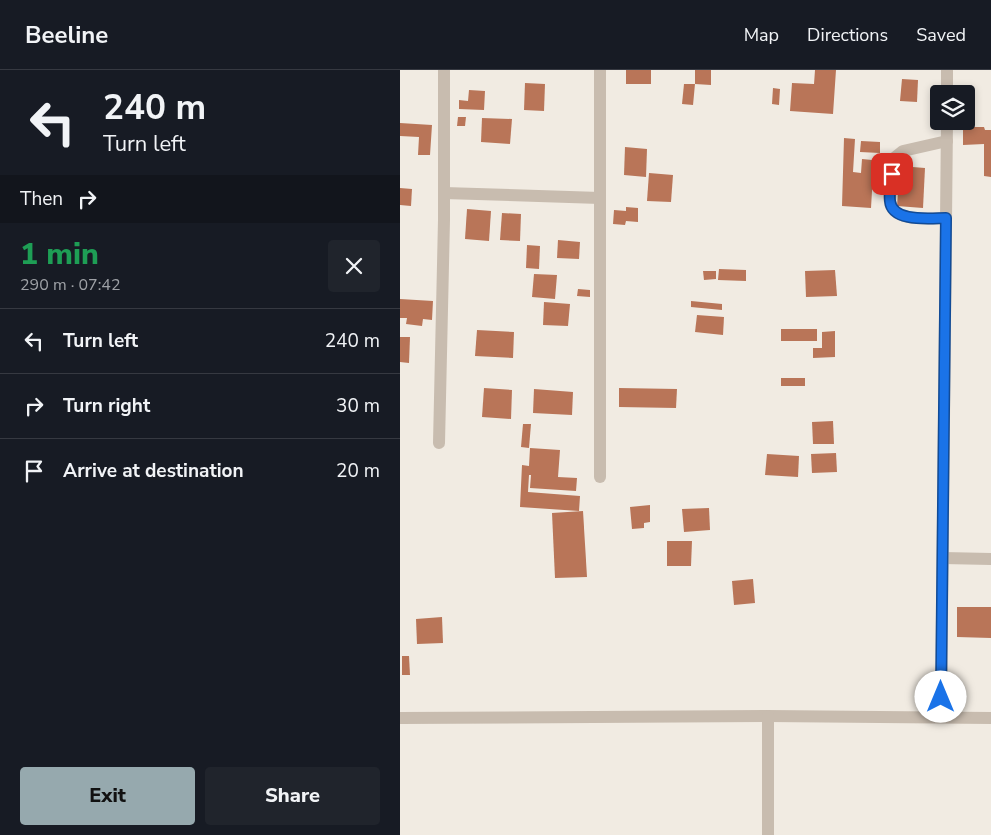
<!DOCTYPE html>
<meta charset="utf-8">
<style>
:root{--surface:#171b24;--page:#20242c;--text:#f1f3f6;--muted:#9ea1a6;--line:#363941;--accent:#96a9ae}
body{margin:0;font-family:"Nunito Sans",sans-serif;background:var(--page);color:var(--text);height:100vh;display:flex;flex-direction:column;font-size:19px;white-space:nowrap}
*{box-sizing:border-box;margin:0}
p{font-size:16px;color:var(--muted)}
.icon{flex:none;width:28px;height:28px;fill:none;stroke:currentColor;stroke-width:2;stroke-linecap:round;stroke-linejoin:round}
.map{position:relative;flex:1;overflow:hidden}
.sheet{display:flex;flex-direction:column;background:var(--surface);width:400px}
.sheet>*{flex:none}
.guide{background:#171b24;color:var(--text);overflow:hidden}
.tools{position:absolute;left:530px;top:15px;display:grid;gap:10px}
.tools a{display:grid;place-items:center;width:45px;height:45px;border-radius:5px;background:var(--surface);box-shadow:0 2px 8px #0003;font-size:25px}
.pin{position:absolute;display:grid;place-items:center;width:42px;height:42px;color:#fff;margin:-21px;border-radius:10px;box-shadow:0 2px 8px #0006}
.me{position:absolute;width:55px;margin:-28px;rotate:0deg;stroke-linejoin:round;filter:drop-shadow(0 0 4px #0008)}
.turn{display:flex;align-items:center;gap:18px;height:105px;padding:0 20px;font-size:22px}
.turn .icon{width:65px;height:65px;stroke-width:2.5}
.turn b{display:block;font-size:35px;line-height:42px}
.then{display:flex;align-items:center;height:48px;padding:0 20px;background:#0003;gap:10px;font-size:19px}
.round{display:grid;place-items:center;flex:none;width:52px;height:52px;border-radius:5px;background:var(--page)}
.summary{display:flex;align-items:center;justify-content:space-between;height:85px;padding:0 20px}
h1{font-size:30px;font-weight:800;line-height:38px;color:#1e9e55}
.primary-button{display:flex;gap:10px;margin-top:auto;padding:10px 20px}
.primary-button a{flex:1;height:58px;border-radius:5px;background:var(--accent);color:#111;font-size:20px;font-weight:800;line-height:58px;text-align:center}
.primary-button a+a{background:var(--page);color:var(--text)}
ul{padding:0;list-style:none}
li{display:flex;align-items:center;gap:15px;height:65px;padding:0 20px;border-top:1px solid var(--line)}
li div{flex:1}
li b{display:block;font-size:19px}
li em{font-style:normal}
header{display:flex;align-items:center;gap:30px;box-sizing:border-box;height:70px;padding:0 25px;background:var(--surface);border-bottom:1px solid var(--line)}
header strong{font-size:24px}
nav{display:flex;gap:28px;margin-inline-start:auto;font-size:18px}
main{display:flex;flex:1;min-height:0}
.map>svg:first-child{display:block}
</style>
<header>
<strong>Beeline</strong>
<nav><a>Map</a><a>Directions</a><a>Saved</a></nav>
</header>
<main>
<section class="sheet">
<div class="guide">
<div class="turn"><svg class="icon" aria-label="left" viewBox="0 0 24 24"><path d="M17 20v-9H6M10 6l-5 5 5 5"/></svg><div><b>240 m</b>Turn left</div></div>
<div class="then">Then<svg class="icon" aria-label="right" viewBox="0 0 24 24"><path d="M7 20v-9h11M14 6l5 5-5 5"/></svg></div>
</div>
<div class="summary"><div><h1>1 min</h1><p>290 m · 07:42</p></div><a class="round"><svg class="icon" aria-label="close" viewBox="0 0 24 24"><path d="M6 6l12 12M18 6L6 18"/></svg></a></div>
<ul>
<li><svg class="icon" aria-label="left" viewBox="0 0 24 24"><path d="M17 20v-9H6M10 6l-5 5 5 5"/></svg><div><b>Turn left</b></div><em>240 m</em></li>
<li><svg class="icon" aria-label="right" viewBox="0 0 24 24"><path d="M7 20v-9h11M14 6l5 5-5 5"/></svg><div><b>Turn right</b></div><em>30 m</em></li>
<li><svg class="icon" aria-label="arrive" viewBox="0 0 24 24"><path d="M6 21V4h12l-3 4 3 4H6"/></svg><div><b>Arrive at destination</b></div><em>20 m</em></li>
</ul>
<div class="primary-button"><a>Exit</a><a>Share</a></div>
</section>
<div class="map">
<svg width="591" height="765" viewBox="0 0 591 765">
<rect width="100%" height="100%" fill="#f1ebe2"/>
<g fill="#b97558">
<rect x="226" y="0" width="25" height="14"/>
<polygon points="295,0 311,0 311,15 295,14"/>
<polygon points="415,0 436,0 433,44 390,41 392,13 414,14"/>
<polygon points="502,9 518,10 517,32 500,31"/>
<polygon points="125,13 145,14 144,41 124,40"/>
<polygon points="284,14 295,14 293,35 282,34"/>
<polygon points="373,18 380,19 379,35 372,34"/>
<polygon points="69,20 85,21 84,40 59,39 59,30 68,31"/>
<polygon points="58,47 66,47 65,56 57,56"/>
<polygon points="82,48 112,49 110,74 81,72"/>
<polygon points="0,53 32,55 30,85 18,85 19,67 0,66"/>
<polygon points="563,57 584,57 585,60 591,60 591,107 584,106 584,74 563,75"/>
<polygon points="444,68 455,69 453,102 461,103 462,89 482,91 481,104 473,104 471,138 442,136"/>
<polygon points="461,71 480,72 480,83 460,82"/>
<polygon points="225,77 247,79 246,107 224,105"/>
<polygon points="500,96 525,98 523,138 497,136"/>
<polygon points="249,103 273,105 271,132 247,131"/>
<polygon points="0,118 12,119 11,136 0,135"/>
<polygon points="226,137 238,138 238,152 226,151 225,155 213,154 214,140 226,141"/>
<polygon points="67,139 91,141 89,171 65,169"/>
<polygon points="102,143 121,144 120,171 100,170"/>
<polygon points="158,170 180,172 179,189 157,188"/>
<polygon points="127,175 140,176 139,199 126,198"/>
<polygon points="319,199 346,200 346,211 318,210"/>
<polygon points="435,200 437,226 406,227 405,201"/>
<polygon points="303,201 316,201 316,209 304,210"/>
<polygon points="134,204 157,205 155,229 132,227"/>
<polygon points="178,219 190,220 190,227 177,226"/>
<polygon points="0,229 33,231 32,250 23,249 22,256 6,254 7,248 0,248"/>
<polygon points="291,231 322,234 322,240 291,237"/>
<polygon points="144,232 170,234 168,256 143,255"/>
<polygon points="297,245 324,247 323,265 295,262"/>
<rect x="381" y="259" width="36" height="12"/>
<polygon points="77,260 114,262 113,288 75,286"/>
<polygon points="435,261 435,287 413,288 413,278 422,278 422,262"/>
<polygon points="0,267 10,267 9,293 0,292"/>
<rect x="381" y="308" width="24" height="8"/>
<polygon points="84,318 112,320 111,349 82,347"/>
<polygon points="219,318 277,319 276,338 219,337"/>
<polygon points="134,319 173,322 172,345 133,343"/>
<polygon points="433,351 434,374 413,374 412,352"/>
<polygon points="123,354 131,354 129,378 121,377"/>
<polygon points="130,378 160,380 158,407 177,408 176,421 130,418 131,405 129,405 128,422 180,426 179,441 120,437 122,395 129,396"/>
<polygon points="436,383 437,402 412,403 411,384"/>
<polygon points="367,384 399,386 398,407 365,405"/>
<polygon points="250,435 250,452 244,453 244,458 232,459 230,437"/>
<polygon points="309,438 310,460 284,462 282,439"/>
<polygon points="183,441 187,507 155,508 152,443"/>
<polygon points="267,471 292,471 291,496 267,496"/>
<polygon points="353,509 355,533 334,535 332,511"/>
<polygon points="557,537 591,537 591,568 557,567"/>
<polygon points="42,547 43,573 17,574 16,549"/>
<polygon points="2,586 9,586 10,605 2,605"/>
</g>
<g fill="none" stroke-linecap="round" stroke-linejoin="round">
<g stroke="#c8bcaf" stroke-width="12">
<polyline points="547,24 547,0"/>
<polyline points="44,123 200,128"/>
<path d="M546,148C531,148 493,153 490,132C488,122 492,100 493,89L503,81L547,71"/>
<polyline points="39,373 44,150 44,0"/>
<polyline points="200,407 200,0"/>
<polyline points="543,488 591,489"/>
<polyline points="541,647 547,51"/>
<polyline points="0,648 368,646 591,648"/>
<polyline points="368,765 368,646"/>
</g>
</g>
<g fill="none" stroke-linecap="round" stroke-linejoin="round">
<g stroke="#114b97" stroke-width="12">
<path id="route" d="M492,104C491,112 489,123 490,131C492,153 531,148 546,148L541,627"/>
</g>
<use href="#route" stroke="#1a73e8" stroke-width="9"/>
</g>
</svg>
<div class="tools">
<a><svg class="icon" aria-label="layers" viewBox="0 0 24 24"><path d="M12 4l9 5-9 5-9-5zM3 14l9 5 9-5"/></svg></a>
</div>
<div class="pin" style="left:492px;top:104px;background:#d93025"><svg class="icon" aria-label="arrive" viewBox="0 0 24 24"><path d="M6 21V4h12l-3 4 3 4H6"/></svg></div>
<svg class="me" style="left:541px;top:627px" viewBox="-20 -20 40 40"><circle r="19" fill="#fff"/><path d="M0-13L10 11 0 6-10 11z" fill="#1a73e8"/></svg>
</div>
</main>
